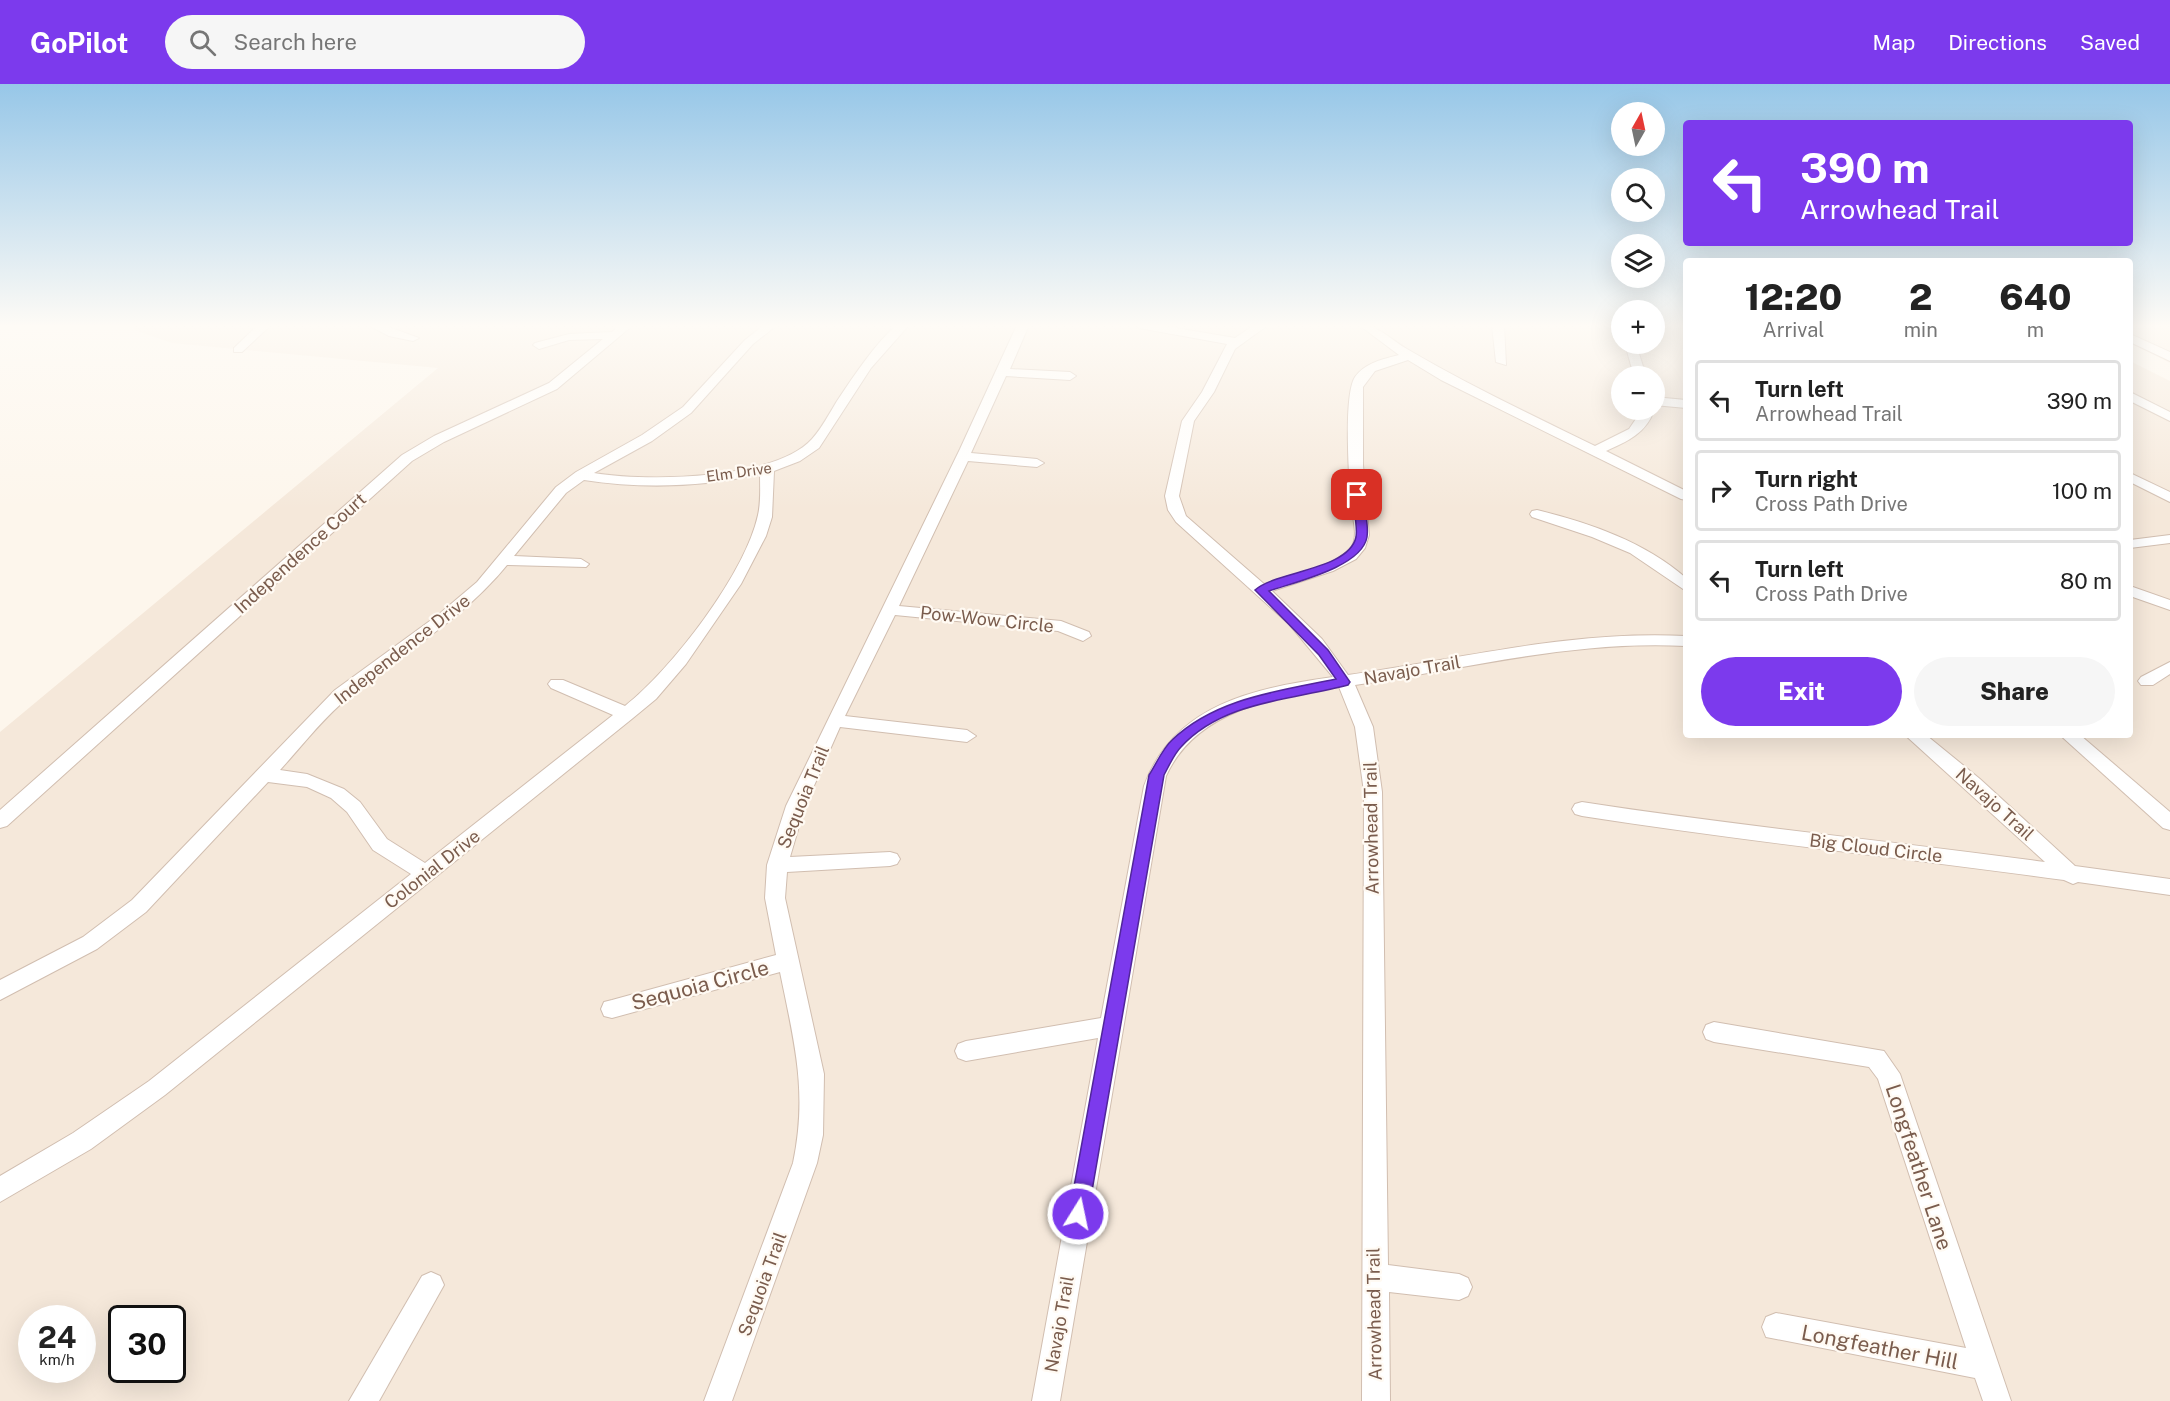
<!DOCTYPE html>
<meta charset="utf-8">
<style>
:root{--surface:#fff;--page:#f6f6f6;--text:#222;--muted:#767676;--line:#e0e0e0;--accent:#7c3aed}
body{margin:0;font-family:"Public Sans",sans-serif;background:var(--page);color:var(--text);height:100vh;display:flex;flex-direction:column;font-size:22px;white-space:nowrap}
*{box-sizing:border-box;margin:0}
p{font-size:20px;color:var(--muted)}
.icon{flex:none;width:33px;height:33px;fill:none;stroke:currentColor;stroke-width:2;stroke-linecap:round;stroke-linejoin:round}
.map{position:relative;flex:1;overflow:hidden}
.details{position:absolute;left:1683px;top:174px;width:450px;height:480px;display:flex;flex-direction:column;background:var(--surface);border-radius:6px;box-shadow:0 6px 24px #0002}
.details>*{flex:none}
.hud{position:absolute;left:1683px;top:36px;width:450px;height:126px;border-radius:6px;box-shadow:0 6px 24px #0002;background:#7c3aed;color:#fff;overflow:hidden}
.needle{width:39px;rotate:9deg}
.fabs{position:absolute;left:1611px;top:18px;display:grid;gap:12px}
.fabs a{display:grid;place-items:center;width:54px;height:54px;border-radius:50%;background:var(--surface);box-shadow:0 6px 24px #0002;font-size:30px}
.speed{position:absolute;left:18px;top:1221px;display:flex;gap:12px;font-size:30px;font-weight:700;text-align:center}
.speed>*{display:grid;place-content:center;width:78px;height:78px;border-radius:50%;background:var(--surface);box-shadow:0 6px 24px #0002;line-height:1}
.speed small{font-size:15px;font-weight:400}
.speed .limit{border:3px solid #111;border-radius:9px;background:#fff;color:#111}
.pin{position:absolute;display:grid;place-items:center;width:51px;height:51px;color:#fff;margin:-26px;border-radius:12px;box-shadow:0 3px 9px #0006}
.me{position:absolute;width:66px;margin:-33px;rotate:10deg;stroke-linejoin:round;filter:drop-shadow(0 0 4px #0008)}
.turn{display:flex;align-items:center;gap:21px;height:126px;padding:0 18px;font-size:27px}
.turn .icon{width:78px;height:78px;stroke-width:2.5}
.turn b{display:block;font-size:42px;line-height:51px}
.eta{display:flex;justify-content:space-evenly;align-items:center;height:102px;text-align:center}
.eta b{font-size:36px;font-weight:800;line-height:42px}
.primary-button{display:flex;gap:12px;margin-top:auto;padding:12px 18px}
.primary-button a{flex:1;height:69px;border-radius:36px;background:var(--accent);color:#fff;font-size:24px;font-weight:800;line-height:69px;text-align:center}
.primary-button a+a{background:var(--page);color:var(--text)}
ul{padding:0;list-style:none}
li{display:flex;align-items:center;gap:18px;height:81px;margin:0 12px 9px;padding:0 6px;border:3px solid var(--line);border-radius:6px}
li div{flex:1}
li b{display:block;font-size:22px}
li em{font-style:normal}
header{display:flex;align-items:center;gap:36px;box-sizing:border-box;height:84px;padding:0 30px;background:var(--accent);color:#fff}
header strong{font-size:28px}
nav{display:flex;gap:33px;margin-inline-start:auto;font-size:21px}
.search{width:420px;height:54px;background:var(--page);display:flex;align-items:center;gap:15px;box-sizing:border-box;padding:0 21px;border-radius:33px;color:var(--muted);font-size:22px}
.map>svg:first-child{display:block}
</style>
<header>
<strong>GoPilot</strong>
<div class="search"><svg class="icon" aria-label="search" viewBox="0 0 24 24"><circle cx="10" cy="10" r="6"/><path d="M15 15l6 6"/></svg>Search here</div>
<nav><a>Map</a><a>Directions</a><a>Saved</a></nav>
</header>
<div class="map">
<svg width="2170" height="1317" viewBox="0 0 2170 1317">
<rect width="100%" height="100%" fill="#fdf6ec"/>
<g fill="#f5e8da" fill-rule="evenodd">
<path d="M130,241H1621L1622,260H1654L1655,241H1686V651H2130V277L2170,297V1317H0V648L438,284L172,259L137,247ZM1622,292H1654V326H1622ZM32,1234H82V1286H32ZM122,1234H172V1286H122Z"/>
<polygon points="2130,241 2170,241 2170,279 2130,259"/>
</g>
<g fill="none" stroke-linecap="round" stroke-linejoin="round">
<g stroke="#d1beb0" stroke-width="2">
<g id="minor">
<polygon points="258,241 271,241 242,268 234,268 234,264"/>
<polygon points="368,241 383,241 419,254 413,257 389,252"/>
<polygon points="620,241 633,241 557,305 444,358 412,377 7,742 0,744 0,726 402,371 434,352 549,299 603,255 569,256 539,265 533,261 535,259 569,250 612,248"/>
<path d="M764,241H777L753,260L691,329L652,357L594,389C646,398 775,396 812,355C822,344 829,330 837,317C855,290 873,263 896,241H909L871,284L819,364L800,377L774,387L772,433L766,452L741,500L686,580L656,615L633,634L165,1011L91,1065L0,1118V1092L73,1049L149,997L411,790L373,766L347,728L331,714L307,703L268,698L146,828L97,865L0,916V896L83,853L132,816L335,606L438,531L477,498L556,403L576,388L642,351L683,323L745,256ZM760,390C760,404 761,418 758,431C745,490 672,585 625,622L563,596H551L548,600L551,604L613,631L425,779L387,755L360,718L344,705L307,690L280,686C302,662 324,633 349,613C403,569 463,535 507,481L586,483L589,480L581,475L514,472L566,409L584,396C642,405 703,403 760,390Z"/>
<path d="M1017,241H1029L1010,285L1070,288L1076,292L1070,296L1006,292L971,369L1037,375L1044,379L1037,383L968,377L899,522L1061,537L1089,548L1091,552L1083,557L1058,547L895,531L845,632L967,646L976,652L967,658L840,643L805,722L790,773L890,768L897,770L900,775L897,780L890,782L787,788L785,814L824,990L823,1051L817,1079L732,1317H704L793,1079C808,1008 794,957 780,888L612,934L604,932L601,925L604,918L612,916L776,871L765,814L767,781L786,722L960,365Z"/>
<path d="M1133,241H1158L1235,254L1254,241H1268L1235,265L1214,308L1194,337L1179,412L1186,432L1264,500C1287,493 1338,482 1352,462C1358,452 1353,436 1352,426C1349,401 1343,311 1355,293C1365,279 1383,275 1399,271L1359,241C1379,241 1391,256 1407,265C1468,301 1532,331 1595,362L1629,345L1642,326H1654C1647,349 1626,358 1606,367L1686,407V416L1681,415L1441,296L1408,276L1375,287L1363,303V381L1369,451L1365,464L1356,475L1333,487L1272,507L1322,555L1348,591C1461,575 1571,546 1686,552V562C1573,556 1466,585 1355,601L1373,643L1382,708L1388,1181L1459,1190L1468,1194L1472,1203L1468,1212L1459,1216L1389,1208L1390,1317H1362L1364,708L1355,643L1339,603C1274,613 1196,626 1166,692L1060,1317H1032L1098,954L966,977L958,974L955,967L958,960L966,957L1101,934L1144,702C1174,620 1255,604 1333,593L1289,540L1176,438L1168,426L1165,412L1182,337L1202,308L1227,260L1139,244Z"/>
<polygon points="1492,241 1504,241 1506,281 1496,278"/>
<polygon points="2130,250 2170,268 2170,277 2130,258"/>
<polygon points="1625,260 1636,260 1646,292 1634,292"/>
<polygon points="2130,308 2170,328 2170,337 2130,317"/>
<polygon points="1654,313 1686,316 1686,324 1654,321"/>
<polygon points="2130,389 2170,408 2170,418 2130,398"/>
<path d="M1537,426C1590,439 1645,458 1686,494V507L1630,469L1592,453L1532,433L1530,430L1532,427Z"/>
<polygon points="2170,451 2170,459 2130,464 2130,456"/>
<polygon points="2130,502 2170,516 2170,526 2130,512"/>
<polygon points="2170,578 2170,590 2153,601 2141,601 2138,597 2141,593"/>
<path d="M1905,651H1926L1980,695L2075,782L2170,795V811L2078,798L2073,800L2064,796C1904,774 1742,757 1582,732L1575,730L1572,725L1575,720L1582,718C1736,742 1891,757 2045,778Z"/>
<polygon points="2060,651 2080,651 2170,728 2170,746 2163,744"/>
<polygon points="1714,938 1884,967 1900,990 2011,1317 1983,1317 1975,1294 1766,1253 1762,1243 1766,1233 1776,1229 1966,1264 1878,995 1869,983 1714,958 1706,955 1703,948 1706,941"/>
<polygon points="431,1188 440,1192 444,1201 379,1317 349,1317 422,1192"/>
</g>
</g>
<use href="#minor" fill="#fff" fill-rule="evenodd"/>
</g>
<linearGradient id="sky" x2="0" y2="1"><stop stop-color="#97c7e8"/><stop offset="0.57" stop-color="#fefbf6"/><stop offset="1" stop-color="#fefbf6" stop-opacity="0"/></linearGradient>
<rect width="2170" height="425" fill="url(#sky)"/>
<path fill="#7c3aed" stroke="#51269a" stroke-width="1.5" d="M1357,408L1363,411C1364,424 1369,440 1367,453C1362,483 1295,498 1269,507L1328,566L1350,598L1348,601C1292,616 1223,617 1181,663C1174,670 1169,682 1164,691L1088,1130L1085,1136L1078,1139L1072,1136L1069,1130L1149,691C1156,680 1163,664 1172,656C1216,614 1279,607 1336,595L1319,571L1255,506C1276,487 1349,486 1356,453C1358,441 1353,424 1352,411Z"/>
<g text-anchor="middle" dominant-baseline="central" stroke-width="4.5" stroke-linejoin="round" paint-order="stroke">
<g font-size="15" fill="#7a5c4d" stroke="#fffaf3">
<text transform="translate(739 388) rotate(-8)">Elm Drive</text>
</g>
<g font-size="18" fill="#7a5c4d" stroke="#fffaf3">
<text transform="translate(300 469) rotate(-42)">Independence Court</text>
<text transform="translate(987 535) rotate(6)">Pow-Wow Circle</text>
<text transform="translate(402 565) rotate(-38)">Independence Drive</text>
<text transform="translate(1412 586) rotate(-10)">Navajo Trail</text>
<text transform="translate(803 713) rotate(-68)">Sequoia Trail</text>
<text transform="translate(1995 720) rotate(42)">Navajo Trail</text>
<text transform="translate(1371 744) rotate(-91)">Arrowhead Trail</text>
<text transform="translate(1876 764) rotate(7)">Big Cloud Circle</text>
<text transform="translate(432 785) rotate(-38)">Colonial Drive</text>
<text transform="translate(762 1200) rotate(-70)">Sequoia Trail</text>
<text transform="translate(1374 1230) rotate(-91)">Arrowhead Trail</text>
<text transform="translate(1059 1240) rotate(-80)">Navajo Trail</text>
</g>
<g font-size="21" fill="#7a5c4d" stroke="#fffaf3">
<text transform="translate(700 901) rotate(-15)">Sequoia Circle</text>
<text transform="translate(1919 1083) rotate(72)">Longfeather Lane</text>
<text transform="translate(1880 1263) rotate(11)">Longfeather Hill</text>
</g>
</g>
</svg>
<div class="fabs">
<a><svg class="needle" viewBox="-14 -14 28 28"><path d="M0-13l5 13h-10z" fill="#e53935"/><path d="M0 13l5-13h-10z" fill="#767676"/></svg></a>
<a><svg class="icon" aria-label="search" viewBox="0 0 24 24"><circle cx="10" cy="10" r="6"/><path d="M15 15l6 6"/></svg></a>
<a><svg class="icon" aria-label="layers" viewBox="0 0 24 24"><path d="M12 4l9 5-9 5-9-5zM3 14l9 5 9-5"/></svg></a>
<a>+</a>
<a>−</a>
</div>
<div class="speed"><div>24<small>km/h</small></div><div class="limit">30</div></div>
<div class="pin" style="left:1357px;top:411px;background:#d93025"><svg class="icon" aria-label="arrive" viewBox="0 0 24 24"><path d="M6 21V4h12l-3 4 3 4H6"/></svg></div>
<svg class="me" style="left:1078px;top:1130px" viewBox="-20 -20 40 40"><circle r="17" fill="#7c3aed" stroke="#fff" stroke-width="3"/><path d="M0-11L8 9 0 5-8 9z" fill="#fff"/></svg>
<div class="hud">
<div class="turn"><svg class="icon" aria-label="left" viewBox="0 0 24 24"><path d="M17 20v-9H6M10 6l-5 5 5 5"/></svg><div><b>390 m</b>Arrowhead Trail</div></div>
</div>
<section class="details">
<div class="eta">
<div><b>12:20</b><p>Arrival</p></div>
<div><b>2</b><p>min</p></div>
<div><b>640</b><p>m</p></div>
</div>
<ul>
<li><svg class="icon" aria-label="left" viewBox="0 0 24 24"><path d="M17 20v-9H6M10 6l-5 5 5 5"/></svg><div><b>Turn left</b><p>Arrowhead Trail</p></div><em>390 m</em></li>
<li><svg class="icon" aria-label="right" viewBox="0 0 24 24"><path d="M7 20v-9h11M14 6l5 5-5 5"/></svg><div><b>Turn right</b><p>Cross Path Drive</p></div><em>100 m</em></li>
<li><svg class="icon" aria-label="left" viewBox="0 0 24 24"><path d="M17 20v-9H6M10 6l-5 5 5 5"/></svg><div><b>Turn left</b><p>Cross Path Drive</p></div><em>80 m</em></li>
</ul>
<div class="primary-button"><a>Exit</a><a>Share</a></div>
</section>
</div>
